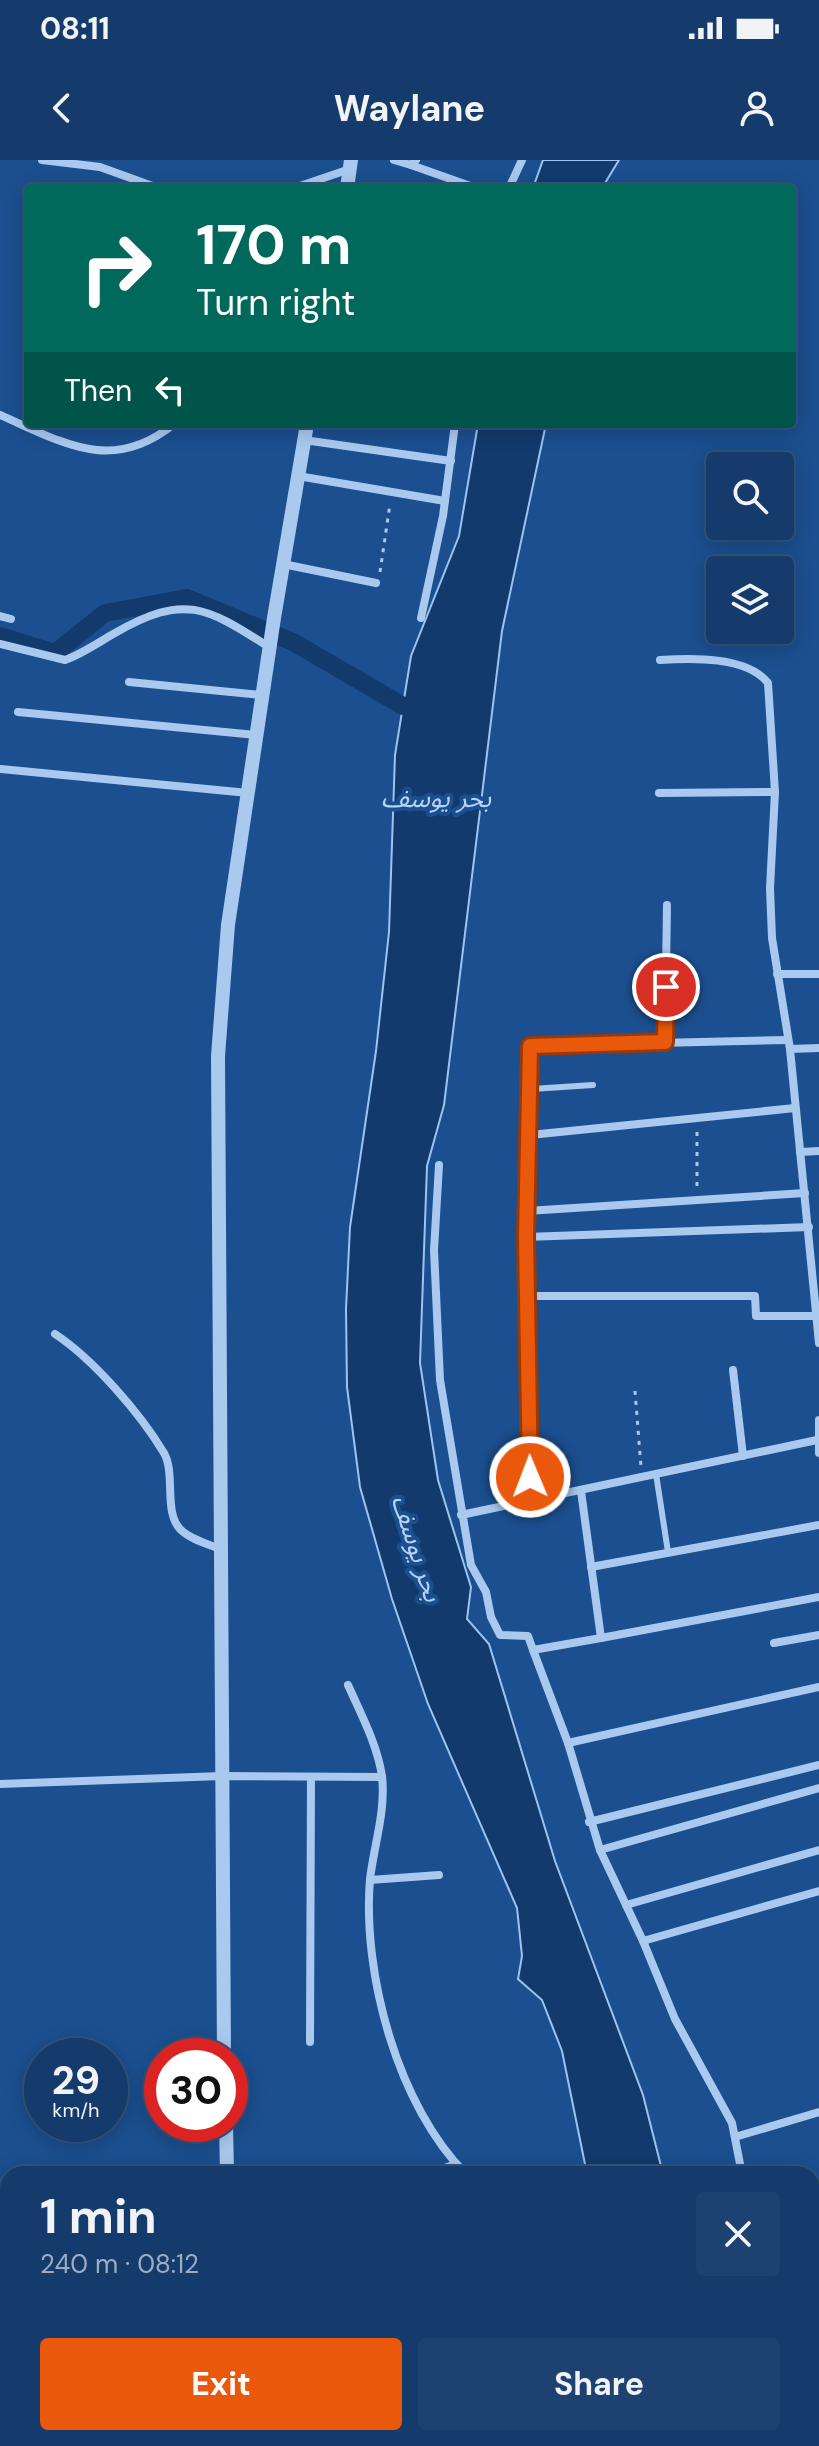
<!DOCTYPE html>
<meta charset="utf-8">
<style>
:root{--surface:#143b6b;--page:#1d4271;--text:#f1f3f6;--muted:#9dadc1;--line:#33557e;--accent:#ea580c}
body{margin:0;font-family:"DM Sans","Noto Sans Arabic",sans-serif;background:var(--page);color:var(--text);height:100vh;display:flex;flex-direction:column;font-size:30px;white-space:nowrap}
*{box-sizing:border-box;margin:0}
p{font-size:26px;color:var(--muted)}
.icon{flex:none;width:44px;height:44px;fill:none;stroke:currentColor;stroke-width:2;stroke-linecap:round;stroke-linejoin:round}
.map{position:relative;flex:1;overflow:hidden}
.details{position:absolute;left:0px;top:2006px;width:820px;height:280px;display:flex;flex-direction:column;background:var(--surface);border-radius:24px 24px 0 0;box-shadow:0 4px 20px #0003,0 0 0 2px var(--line)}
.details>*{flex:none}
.guide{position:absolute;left:24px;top:24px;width:772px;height:244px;border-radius:8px;box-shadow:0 4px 20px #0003,0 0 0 2px var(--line);background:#00695c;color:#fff;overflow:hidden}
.tools{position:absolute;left:706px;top:292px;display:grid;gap:16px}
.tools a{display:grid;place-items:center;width:88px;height:88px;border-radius:8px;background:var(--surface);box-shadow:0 4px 20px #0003,0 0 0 2px var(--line);font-size:40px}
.speed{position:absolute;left:24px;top:1878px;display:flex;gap:16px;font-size:40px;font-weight:700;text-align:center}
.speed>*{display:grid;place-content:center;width:104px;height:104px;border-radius:50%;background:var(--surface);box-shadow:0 4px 20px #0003,0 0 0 2px var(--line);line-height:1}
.speed small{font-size:20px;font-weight:400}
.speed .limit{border:12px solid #d22;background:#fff;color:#111}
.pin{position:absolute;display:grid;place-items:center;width:68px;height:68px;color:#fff;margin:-34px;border:4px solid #fff;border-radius:50%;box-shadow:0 2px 8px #0007}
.me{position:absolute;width:88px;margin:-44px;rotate:359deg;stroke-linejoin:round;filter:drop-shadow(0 0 6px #0008)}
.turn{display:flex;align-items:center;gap:28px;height:168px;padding:0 40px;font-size:36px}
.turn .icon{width:104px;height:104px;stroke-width:2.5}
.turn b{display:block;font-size:56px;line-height:68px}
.then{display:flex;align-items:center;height:76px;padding:0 40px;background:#0003;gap:16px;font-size:30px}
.round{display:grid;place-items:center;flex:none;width:84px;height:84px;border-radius:8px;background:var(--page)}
.overview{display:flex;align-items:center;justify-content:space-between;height:136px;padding:0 40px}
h1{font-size:48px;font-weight:700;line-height:60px}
.button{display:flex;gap:16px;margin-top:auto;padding:16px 40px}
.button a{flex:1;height:92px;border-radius:8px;background:var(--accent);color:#fff;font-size:32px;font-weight:700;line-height:92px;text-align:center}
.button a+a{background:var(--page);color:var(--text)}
.status{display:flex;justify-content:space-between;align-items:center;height:56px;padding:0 40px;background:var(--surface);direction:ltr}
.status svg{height:22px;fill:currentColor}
header{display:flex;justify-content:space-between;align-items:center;height:104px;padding:0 40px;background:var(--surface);font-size:36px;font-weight:700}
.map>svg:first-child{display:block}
</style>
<div class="status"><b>08:11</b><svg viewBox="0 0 49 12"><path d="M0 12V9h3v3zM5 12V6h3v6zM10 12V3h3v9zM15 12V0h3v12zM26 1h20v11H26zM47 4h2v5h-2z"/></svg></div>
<header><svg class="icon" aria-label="back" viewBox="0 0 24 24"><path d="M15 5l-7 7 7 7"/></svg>Waylane<svg class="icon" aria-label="person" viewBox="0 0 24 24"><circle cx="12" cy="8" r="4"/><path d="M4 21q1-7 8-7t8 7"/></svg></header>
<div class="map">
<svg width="819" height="2286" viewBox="0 0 819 2286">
<rect width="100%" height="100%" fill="#1b4f8f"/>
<g fill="#123a6d" stroke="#9cc4f0" stroke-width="2">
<polygon points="543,0 619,0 602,28 533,28"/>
<polygon points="478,264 546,264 502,471 444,945 427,1006 420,1203 438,1320 471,1427 467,1459 489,1484 555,1701 643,1935 663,2014 587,2014 562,1891 542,1840 518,1819 522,1796 517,1748 428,1544 392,1439 360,1327 347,1227 346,1149 350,1067 376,891 389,772 395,595 411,496 459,376"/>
<polygon points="812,2275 819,2286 729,2286 723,2278 812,2278"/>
</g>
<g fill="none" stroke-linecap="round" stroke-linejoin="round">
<polyline stroke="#123a6d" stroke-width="18" points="0,476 55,493 105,453 187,438 293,482 403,546"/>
<g stroke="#a9c9ee" stroke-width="3" stroke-dasharray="4 6" stroke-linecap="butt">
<polyline points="380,412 390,344"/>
<polyline points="697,1026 697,970"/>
<polyline points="635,1231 641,1307"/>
</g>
<g stroke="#a9c9ee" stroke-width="6">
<polyline points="532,929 593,925"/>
<polyline points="656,1314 668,1392"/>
</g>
<g stroke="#a9c9ee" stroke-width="8">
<polyline points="42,0 100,7 158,28"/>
<polyline points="394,0 411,5 416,0"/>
<polyline points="411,5 476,28"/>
<polyline points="294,28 350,9"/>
<polyline points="509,28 522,0"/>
<path d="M0,255C64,283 112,314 174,264"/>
<polyline points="304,280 451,301"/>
<polyline points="298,316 445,341"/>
<polyline points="283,404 376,423"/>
<polyline points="0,456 11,459"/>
<polyline points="421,458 443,356 455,264"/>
<path d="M0,484L65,500C82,494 99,482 115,473C185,433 206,447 269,487"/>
<path d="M660,500C691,498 747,496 768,523L775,632L770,728L772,778L790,889L819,1183"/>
<polyline points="129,522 262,535"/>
<polyline points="18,552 257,575"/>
<polyline points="1,609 248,633"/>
<polyline points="659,633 775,632"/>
<polyline points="777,814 819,814"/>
<polyline points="665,882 667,745"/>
<polyline points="790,889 819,888"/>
<polyline points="530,975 795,948"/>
<polyline points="800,992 819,991"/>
<polyline points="439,1005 434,1090 440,1220 471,1405 486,1432 491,1457 500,1475 528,1476 533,1490 601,1478"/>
<polyline points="527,1051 805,1033"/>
<polyline points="526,1077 809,1067"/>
<polyline points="527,1136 755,1136 756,1156 817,1156"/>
<path d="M55,1174C93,1199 140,1253 164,1293C176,1314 163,1353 181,1370C190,1379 208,1384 220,1389"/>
<polyline points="733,1210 743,1296"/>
<polyline points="819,1260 819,1293"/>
<polyline points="581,1331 601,1478 819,1437"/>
<polyline points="530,1343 526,1077 530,886 788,880"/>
<polyline points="461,1355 817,1280"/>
<polyline points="591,1407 819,1365"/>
<polyline points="774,1483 819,1475"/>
<polyline points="533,1490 568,1583 600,1690 643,1781 675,1859 732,1963 742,2014"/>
<path d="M348,1525C361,1554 377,1584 382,1616C386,1651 374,1685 370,1719C362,1814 398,1946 466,2014"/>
<polyline points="568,1583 819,1527"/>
<polyline points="0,1624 222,1616 382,1617"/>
<polyline points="589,1662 819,1605"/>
<polyline points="600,1690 819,1628"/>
<polyline points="370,1720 439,1715"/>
<polyline points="626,1745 819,1690"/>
<polyline points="643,1781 819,1731"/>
<polyline points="310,1882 311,1617"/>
<polyline points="735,1977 819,1952"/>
<polyline points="427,2014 456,2004"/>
<polyline points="812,2077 819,2076"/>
<polyline points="812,2187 819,2185"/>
<polyline points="812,2211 819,2226"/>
</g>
<g stroke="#a9c9ee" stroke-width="14">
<polyline points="347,28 351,0"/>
<polyline points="224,1896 218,896 228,765 274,458 307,264"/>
<polyline points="226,1964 227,2014"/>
<polyline points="304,2278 311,2286"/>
</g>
</g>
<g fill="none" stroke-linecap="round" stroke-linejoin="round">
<g stroke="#983908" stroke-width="20">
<polyline id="route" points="530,1317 526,1077 530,886 665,882 666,827"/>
</g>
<use href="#route" stroke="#ea580c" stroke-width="14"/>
</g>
<g text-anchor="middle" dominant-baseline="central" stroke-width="8" stroke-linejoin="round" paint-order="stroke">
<g font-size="26" font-style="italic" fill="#b5d3f5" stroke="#1b4f8f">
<text x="436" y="638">بحر يوسف</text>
<text transform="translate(417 1388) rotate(72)">بحر يوسف</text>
</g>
</g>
</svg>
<div class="tools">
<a><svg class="icon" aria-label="search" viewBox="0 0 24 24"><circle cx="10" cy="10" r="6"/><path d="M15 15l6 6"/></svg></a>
<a><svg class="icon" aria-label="layers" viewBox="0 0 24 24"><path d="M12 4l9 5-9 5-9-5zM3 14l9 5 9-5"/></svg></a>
</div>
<div class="speed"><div>29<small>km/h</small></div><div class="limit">30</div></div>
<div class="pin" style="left:666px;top:827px;background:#d93025"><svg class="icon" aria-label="arrive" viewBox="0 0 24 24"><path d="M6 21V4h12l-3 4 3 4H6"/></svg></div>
<svg class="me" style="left:530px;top:1317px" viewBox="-20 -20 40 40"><circle r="17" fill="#ea580c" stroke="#fff" stroke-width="3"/><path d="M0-11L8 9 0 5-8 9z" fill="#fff"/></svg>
<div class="guide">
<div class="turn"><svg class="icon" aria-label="right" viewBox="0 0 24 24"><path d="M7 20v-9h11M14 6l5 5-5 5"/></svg><div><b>170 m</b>Turn right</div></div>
<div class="then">Then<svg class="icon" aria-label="left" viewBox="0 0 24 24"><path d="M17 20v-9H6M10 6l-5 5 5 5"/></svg></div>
</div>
<section class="details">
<div class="overview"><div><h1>1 min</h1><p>240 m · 08:12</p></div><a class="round"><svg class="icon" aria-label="close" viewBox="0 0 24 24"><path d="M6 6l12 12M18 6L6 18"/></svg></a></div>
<div class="button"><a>Exit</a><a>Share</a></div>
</section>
</div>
